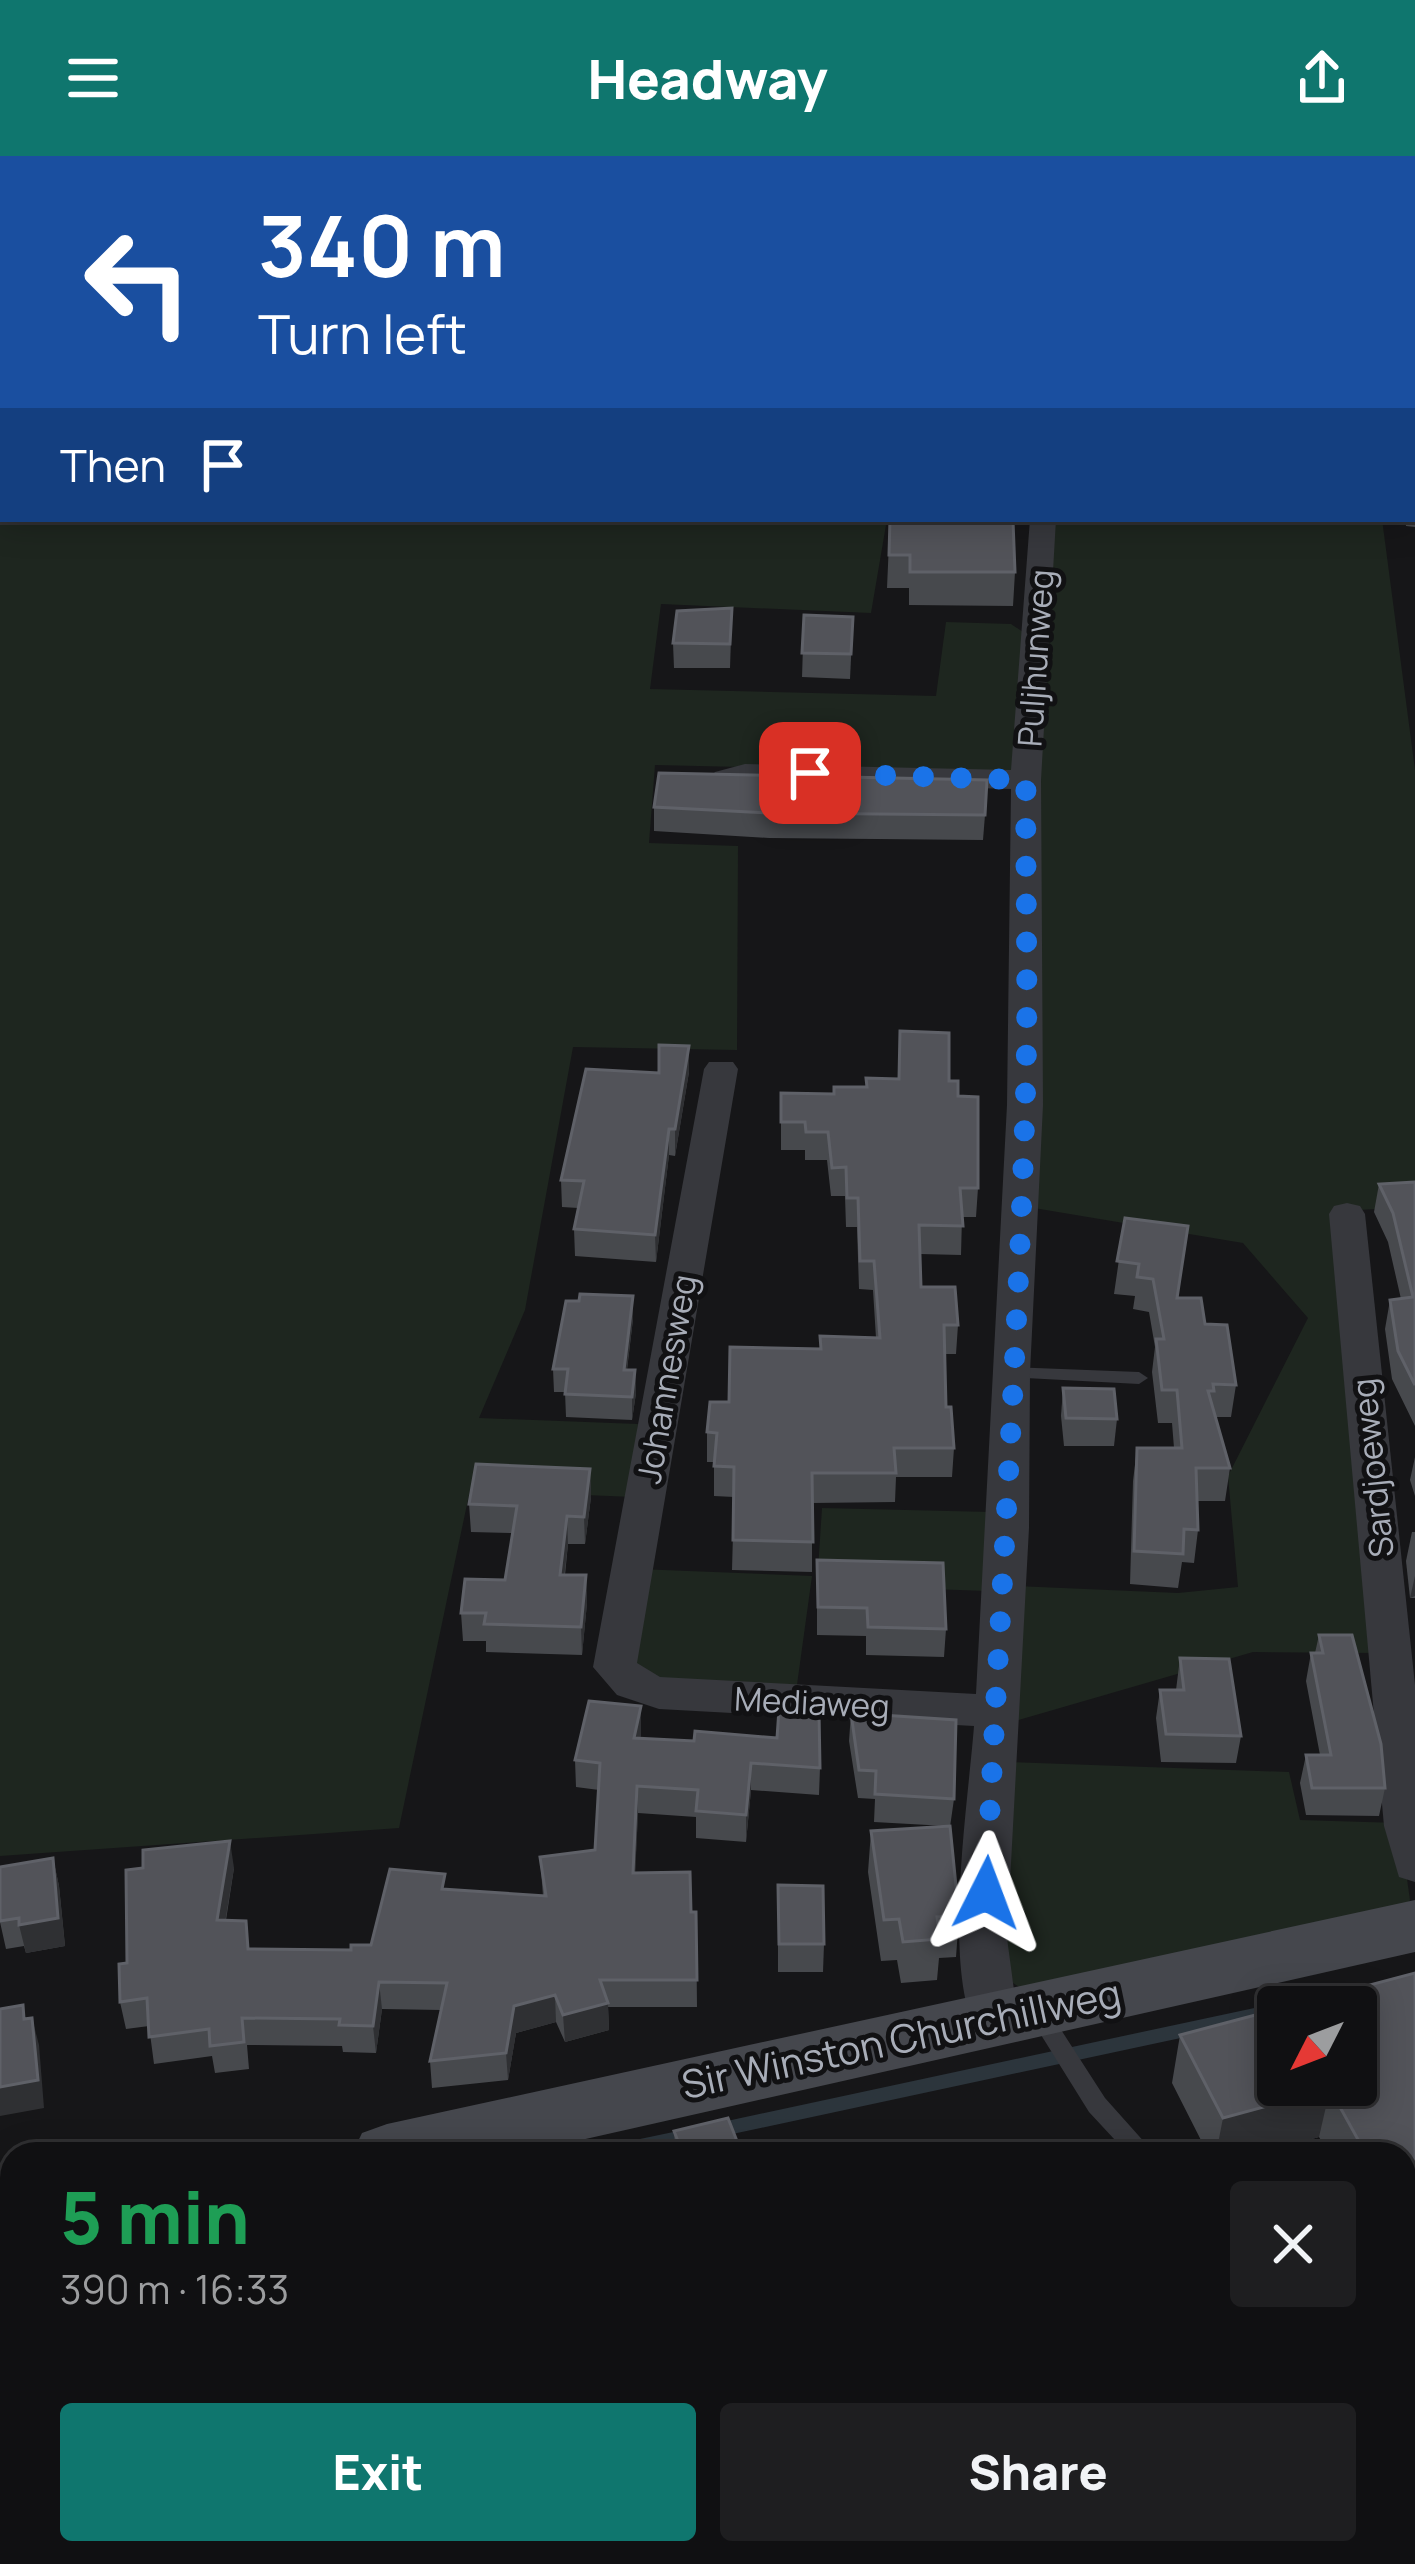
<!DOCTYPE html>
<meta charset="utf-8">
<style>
:root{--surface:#101012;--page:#1e1e20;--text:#f1f3f6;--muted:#9c9d9f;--line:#303032;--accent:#0f766e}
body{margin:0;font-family:Manrope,sans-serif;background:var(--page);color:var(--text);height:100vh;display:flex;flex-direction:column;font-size:45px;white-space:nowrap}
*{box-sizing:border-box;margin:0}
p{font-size:39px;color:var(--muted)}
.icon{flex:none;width:66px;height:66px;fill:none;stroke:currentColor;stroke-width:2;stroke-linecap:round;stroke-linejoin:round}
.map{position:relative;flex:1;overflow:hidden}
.drawer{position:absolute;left:0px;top:1986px;width:1416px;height:423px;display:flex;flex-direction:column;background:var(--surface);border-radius:36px 36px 0 0;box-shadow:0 6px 30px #0003,0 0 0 3px var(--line)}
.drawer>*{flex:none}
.banner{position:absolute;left:0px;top:0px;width:1416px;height:366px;box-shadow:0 6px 30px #0003,0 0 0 3px var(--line);background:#1a4fa0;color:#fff;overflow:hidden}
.needle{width:78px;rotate:228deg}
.buttons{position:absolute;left:1257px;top:1830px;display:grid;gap:24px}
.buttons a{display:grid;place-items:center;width:120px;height:120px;border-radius:12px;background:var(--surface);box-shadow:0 6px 30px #0003,0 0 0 3px var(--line);font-size:60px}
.pin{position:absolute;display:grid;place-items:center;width:102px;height:102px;color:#fff;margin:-51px;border-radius:24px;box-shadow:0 6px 18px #0006}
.me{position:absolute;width:132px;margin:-66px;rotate:3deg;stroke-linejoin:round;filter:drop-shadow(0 0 9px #0008)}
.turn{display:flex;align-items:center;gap:42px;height:252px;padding:0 60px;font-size:54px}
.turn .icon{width:156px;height:156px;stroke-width:2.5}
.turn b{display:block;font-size:84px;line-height:102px}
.then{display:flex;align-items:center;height:114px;padding:0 60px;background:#0003;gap:24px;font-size:45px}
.round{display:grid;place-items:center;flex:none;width:126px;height:126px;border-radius:12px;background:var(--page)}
.head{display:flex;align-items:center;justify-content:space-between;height:204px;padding:0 60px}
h1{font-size:72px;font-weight:800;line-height:90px;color:#1e9e55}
.cta{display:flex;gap:24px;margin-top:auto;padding:24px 60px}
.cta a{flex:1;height:138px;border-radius:12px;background:var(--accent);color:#fff;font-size:48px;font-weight:800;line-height:138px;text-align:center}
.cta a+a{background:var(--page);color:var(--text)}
header{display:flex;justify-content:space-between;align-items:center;height:156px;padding:0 60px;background:var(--accent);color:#fff;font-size:54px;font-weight:800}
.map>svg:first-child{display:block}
</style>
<header><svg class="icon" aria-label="menu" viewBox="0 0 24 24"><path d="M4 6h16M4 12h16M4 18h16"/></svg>Headway<svg class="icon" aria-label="share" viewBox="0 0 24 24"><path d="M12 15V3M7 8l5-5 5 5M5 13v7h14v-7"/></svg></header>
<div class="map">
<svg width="1415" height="2408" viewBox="0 0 1415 2408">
<rect width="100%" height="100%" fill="#161618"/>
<g fill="#1e261f">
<polygon points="0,0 1415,0 1415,159 1413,3 3,3 3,111"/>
<polygon points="0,119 3,363 887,363 871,457 661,448 650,533 936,540 946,466 1011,468 1026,478 1014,617 655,609 649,687 738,690 737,894 573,891 525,1154 479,1262 638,1268 633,1341 470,1334 399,1672 0,1700"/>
<polygon points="1055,363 1382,363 1415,614 1415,1051 1338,1055 1380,1497 1253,1496 1012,1566 1014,1430 1178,1437 1238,1431 1228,1320 1308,1162 1243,1087 1034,1052 1037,603"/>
<polygon points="822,1352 991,1356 987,1435 817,1429"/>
<polygon points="638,1413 812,1420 796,1536 666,1529 634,1511"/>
<polygon points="1007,1606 1289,1616 1300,1664 1399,1667 1410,1744 1405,1752 1022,1833 1013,1827 1004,1797"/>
</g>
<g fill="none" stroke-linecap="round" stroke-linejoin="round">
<g stroke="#2c353c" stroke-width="14">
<polyline points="718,1974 1278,1854"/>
<polyline points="602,1998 688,1980"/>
<polyline points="0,2129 12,2126"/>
</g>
<polyline stroke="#3d3f44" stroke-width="8" stroke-dasharray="8 12" stroke-linecap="butt" points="361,2397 368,2408"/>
<g fill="#37383d" fill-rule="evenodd">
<polygon points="0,112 3,113 3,119 0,118"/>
<polygon points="1010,1211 1139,1216 1148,1222 1139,1228 1004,1221 1001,1217 1004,1213"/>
<polygon points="1039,1849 1047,1852 1105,1942 1155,1998 1128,1998 1089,1956 1028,1858 1031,1852"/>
<polygon points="1404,2265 1415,2271 1415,2301 1404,2295"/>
</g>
<g fill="#37383d" fill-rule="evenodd">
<path d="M1030,363H1056L1041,624L1043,949L1030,1217L1029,1372L1007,1782L1018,1864L1011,1878L994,1884L977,1878C942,1810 968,1649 974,1570L659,1553L617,1539L593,1511L704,913L709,906H733L738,913L637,1507L660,1521L976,1538L1007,949L1011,633L752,626L715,641L700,632L715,616L745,608L1011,614Z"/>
<polygon points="1347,1047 1360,1050 1365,1058 1415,1529 1415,1726 1399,1721 1384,1670 1329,1058 1334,1050"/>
</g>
<g fill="#45474d" fill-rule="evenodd">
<polygon points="1415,1744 1415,1796 519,1998 352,1998 362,1977 387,1968"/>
<polygon points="12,2049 12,2111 0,2114 0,2052"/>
</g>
</g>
<g fill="#47494d">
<polygon points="1413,195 1415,195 1415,371 1406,370 1405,363 1413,363"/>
<polygon points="890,363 1015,416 1013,450 909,449 909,432 887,432"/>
<polygon points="732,452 730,512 674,512 673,487"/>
<polygon points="804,459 853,461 850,523 802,521"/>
<polygon points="654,651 985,659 983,684 769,682 654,675"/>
<polygon points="689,916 675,1000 669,999 656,1106 575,1100 574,1073 578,1052 562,1051 561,1024 659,917"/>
<polygon points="949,925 958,940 978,1032 976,1061 962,1061 961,1099 920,1098 921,1131 958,1169 956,1198 945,1198 946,1251 954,1292 952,1321 896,1321 895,1346 812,1347 812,1416 732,1414 734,1341 714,1340 714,1306 707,1306 707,1276 729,1246 820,1193 876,1182 873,1134 859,1133 857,1071 846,1071 845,1040 831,1040 827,1004 805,1004 805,994 781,994 781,937 834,938 866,931"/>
<polygon points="1415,1026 1415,1270 1392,1223 1385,1173 1390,1144 1401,1143 1388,1086 1374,1056 1379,1028"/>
<polygon points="1125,1062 1178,1142 1205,1168 1236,1229 1231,1261 1215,1261 1230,1312 1225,1345 1197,1345 1198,1374 1194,1407 1182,1406 1178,1432 1130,1428 1133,1325 1137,1292 1174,1292 1172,1267 1158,1267 1152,1216 1155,1191 1149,1156 1133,1153 1135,1140 1114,1138"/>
<polygon points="633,1140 633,1163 627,1214 635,1214 636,1237 632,1264 566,1261 565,1236 554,1236 553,1213 579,1145"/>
<polygon points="1063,1232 1117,1263 1114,1290 1064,1290 1061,1260"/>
<polygon points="1415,1301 1415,1340 1410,1324"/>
<polygon points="590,1313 591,1341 585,1388 568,1388 565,1419 586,1419 587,1447 582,1499 486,1496 486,1485 463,1485 461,1457 505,1424 512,1377 471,1376 469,1348"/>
<polygon points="1412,1376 1415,1376 1415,1442 1410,1442 1406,1405"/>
<polygon points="817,1404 946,1473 944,1501 866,1499 866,1480 817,1479"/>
<polygon points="1319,1479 1385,1632 1379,1660 1306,1659 1300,1627 1306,1599 1320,1599 1306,1525 1311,1497 1315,1497"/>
<polygon points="1180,1502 1241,1580 1236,1607 1161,1606 1156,1562 1160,1534 1176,1534"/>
<polygon points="851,1557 954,1643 950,1671 959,1760 956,1801 939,1802 937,1824 901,1827 897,1804 881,1805 868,1716 871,1675 946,1670 874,1666 875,1643 858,1642 849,1585"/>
<polygon points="641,1578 640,1582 820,1612 819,1639 751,1634 746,1686 696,1682 696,1661 638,1657 635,1717 691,1756 696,1756 697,1851 608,1851 609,1874 565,1886 556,1866 516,1877 508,1924 432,1932 430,1905 441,1854 382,1853 376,1897 343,1896 342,1890 247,1889 249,1913 215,1917 212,1900 154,1908 149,1870 126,1873 120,1846 127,1807 234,1712 226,1764 250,1793 351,1794 371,1789 447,1733 543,1740 540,1701 595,1694 599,1634 576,1631 575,1604"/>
<polygon points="53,1702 59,1730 65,1790 26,1797 24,1790 6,1793 0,1766"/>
<polygon points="778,1729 824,1788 823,1816 778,1816"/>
<polygon points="1415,1817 1415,2155 1404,2135 1404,1998 1329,1998 1319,1981 1257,1998 1208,1998 1172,1927 1180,1879"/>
<polygon points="674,1975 742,1998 675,1998"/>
<polygon points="632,2397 856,2397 855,2408 636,2408"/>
</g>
<g fill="#2f3033">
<polygon points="689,890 689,916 675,1000 675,973"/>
<polygon points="669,973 669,999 656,1106 655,1079"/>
<polygon points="633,1140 633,1163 624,1237 624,1214"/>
<polygon points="635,1214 636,1237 632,1264 632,1241"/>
<polygon points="590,1313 591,1341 585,1388 584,1361"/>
<polygon points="567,1360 568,1388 561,1447 560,1419"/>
<polygon points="586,1419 587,1447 582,1499 581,1471"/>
<polygon points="1415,1420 1415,1440 1410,1442"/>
<polygon points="641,1550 641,1578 635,1609 634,1582"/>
<polygon points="751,1607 751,1634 746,1686 746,1659"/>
<polygon points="637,1630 638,1657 634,1744 633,1717"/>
<polygon points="230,1685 234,1712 221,1791 217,1764"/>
<polygon points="53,1702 59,1730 65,1790 26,1797 19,1769"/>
<polygon points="379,1826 382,1853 376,1897 373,1870"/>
<polygon points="555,1839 556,1866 516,1877 508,1924 506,1897 514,1850"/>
<polygon points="608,1847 609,1874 565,1886 563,1859"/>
<polygon points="32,1862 39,1889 44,1952 0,1960 0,1931"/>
<polygon points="1330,1933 1319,1981 1257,1998 1216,1998 1223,1962"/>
<polygon points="0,2284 8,2374 0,2376"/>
<polygon points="76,2397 226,2397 186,2408 35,2408"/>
<polygon points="792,2397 856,2397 855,2408 754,2408"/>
</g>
<g fill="#525359" stroke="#5f6168" stroke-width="3">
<rect x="1413" y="195" width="2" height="153"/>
<polygon points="890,363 1013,365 1015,416 910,416 910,399 889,399"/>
<polygon points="732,452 730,488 673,487 677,455"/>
<polygon points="804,459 853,461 851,498 802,497"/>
<polygon points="659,617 987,624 985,659 769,657 654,651"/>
<polygon points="900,875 949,877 949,925 958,925 958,940 978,941 978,1032 960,1032 963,1070 919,1069 921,1131 955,1131 958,1169 944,1169 946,1251 951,1251 954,1292 894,1292 896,1317 812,1317 813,1386 733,1384 734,1311 714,1310 717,1277 707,1276 710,1246 729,1246 730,1191 821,1193 820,1180 880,1182 874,1105 860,1105 858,1042 847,1042 846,1011 832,1012 828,976 806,976 805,966 781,966 781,937 834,938 834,931 867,931 866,922 899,923"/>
<polygon points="659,889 689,890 675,973 669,973 655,1079 574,1073 584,1025 561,1024 586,913 659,917"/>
<polygon points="1415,1026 1415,1229 1398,1195 1390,1144 1413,1141 1393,1057 1379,1028"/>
<polygon points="1125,1062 1188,1070 1177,1142 1201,1142 1205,1168 1227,1169 1236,1229 1213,1228 1214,1235 1208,1235 1230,1312 1196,1312 1198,1374 1184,1373 1183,1398 1134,1395 1137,1292 1182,1292 1177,1234 1162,1234 1156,1183 1164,1183 1153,1123 1137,1121 1139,1108 1117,1105"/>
<polygon points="580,1138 633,1140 624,1214 635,1214 632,1241 565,1238 568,1213 553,1213 566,1145 579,1145"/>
<polygon points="1063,1232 1114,1233 1117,1263 1066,1262"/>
<polygon points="476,1308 590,1313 584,1361 567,1360 560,1419 586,1419 581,1471 484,1468 486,1457 461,1457 465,1423 505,1424 517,1350 469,1348"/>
<polygon points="817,1404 943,1407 946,1473 868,1471 867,1452 818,1451"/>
<polygon points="1319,1479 1352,1479 1381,1588 1385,1632 1312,1632 1306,1599 1331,1599 1311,1497 1323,1497"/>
<polygon points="1180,1502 1229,1503 1241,1580 1166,1578 1160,1534 1184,1534"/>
<polygon points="589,1545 641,1550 634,1582 694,1585 695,1575 777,1582 779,1553 819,1556 820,1612 751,1607 746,1659 696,1655 698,1634 637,1630 633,1717 690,1716 691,1756 696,1756 697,1824 600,1824 608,1847 563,1859 555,1839 514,1850 506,1897 430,1905 447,1827 379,1826 373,1870 339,1869 340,1863 242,1862 244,1886 210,1890 209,1873 149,1881 147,1842 120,1846 119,1808 127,1807 126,1714 143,1712 143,1694 230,1685 217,1764 246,1765 248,1793 351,1794 351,1789 371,1789 390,1713 445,1718 442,1733 546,1740 540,1701 595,1694 600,1607 575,1604"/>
<polygon points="851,1557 956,1564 954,1643 875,1638 876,1615 859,1614"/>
<polygon points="950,1670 959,1760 937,1761 940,1783 903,1786 899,1763 884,1764 871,1675"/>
<polygon points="53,1702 58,1762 19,1769 19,1762 0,1765 0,1711"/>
<polygon points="778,1729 823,1730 824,1788 779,1788"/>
<polygon points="1415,1817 1415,2085 1404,2065 1404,1998 1366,1998 1330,1933 1223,1962 1180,1879 1278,1853 1278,1929 1356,1929 1356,1851 1287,1851"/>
<polygon points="23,1849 24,1863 32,1862 38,1924 0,1931 0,1853"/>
<polygon points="728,1962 742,1998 683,1998 674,1975"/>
<polygon points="12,2348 12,2397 76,2397 35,2408 0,2408 0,2351"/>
<polygon points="646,2397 792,2397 754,2408 649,2408"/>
</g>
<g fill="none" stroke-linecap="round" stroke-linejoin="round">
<path stroke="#1a73e8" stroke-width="21" stroke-dasharray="0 37.8" d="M810,617L1026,624C1025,733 1029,843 1025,953C1017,1214 998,1475 986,1737"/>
</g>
<g text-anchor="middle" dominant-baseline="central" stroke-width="10" stroke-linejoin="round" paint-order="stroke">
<g font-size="33" fill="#a8adb8" stroke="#111113">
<text transform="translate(1035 502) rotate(-86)">Puljhunweg</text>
<text transform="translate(666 1223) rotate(-80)">Johannesweg</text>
<text transform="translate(1372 1312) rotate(-96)">Sardjoeweg</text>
<text transform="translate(812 1546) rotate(3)">Mediaweg</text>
</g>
<g font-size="39" fill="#a8adb8" stroke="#111113">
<text transform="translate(901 1882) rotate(-12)">Sir Winston Churchillweg</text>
</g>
</g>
</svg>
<div class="buttons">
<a><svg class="needle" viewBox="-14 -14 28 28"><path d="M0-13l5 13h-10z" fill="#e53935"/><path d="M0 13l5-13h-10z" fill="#9c9d9f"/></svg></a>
</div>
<div class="pin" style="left:810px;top:617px;background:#d93025"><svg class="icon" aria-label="arrive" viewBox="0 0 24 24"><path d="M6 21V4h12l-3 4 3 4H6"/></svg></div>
<svg class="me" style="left:986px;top:1737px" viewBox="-20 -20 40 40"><path d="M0-17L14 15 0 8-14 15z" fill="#1a73e8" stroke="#fff" stroke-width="4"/></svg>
<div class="banner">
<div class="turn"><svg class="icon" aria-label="left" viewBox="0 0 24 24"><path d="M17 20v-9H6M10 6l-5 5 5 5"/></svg><div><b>340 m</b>Turn left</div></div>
<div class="then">Then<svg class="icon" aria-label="arrive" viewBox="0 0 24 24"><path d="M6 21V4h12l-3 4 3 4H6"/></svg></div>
</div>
<section class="drawer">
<div class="head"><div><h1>5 min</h1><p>390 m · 16:33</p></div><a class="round"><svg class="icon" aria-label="close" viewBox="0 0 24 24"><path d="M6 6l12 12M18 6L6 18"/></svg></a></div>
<div class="cta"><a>Exit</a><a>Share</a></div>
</section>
</div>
